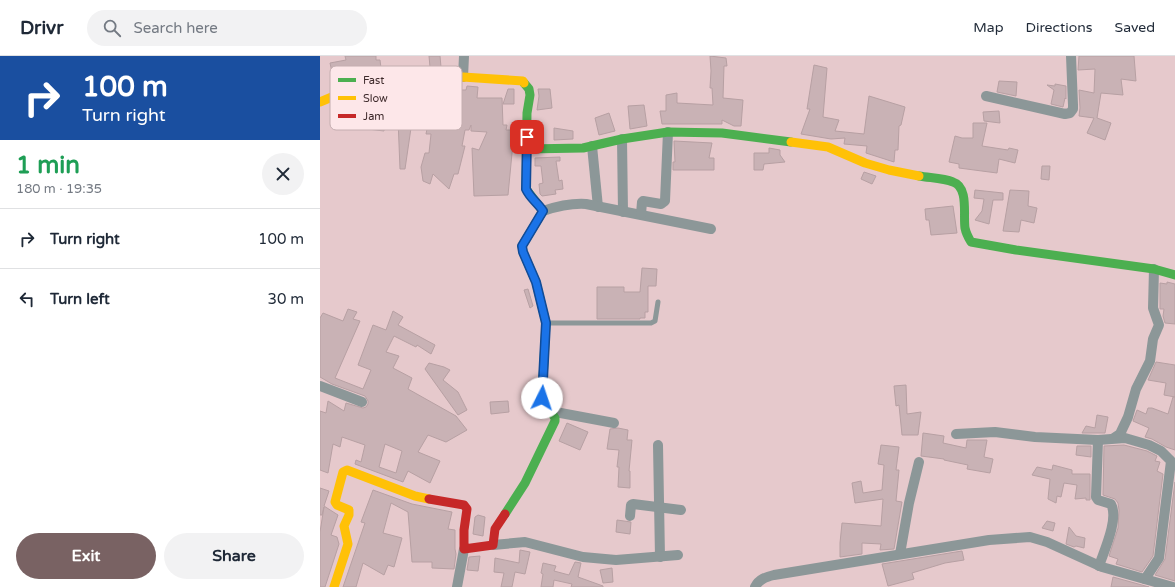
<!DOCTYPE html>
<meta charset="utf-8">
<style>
:root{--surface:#fff;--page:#f2f2f3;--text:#1f2937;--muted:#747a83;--line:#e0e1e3;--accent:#796263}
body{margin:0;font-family:"Varela Round",sans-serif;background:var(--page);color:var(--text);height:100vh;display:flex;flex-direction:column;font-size:15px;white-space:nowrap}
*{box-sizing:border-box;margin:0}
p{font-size:13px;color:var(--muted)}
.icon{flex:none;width:22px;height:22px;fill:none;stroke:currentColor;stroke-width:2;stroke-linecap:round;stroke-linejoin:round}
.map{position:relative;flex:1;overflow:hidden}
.side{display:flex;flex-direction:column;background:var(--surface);width:320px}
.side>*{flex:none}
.hud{background:#1a4fa0;color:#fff;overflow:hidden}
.pin{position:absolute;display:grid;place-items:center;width:34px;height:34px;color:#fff;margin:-17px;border-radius:8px;box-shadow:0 2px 6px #0006}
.me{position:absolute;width:44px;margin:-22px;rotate:4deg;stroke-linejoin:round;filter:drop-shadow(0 0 3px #0008)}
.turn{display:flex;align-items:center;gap:14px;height:84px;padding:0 16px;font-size:18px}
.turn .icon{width:52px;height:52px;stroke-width:2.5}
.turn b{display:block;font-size:28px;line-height:34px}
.round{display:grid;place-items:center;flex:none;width:42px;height:42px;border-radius:21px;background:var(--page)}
.head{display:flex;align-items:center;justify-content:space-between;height:68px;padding:0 16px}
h1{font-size:24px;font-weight:700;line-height:30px;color:#1e9e55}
.primary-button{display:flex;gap:8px;margin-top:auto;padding:8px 16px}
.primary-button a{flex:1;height:46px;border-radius:24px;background:var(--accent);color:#fff;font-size:16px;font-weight:700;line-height:46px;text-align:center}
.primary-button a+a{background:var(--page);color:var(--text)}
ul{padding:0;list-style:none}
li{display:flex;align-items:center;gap:12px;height:60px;padding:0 16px;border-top:1px solid var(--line)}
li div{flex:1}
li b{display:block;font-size:15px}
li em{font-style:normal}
header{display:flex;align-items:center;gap:24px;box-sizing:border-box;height:56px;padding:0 20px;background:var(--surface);border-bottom:1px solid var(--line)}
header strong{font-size:19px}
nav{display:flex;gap:22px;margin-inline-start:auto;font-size:14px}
.search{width:280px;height:36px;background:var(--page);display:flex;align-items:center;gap:10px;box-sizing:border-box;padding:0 14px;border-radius:22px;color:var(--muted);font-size:15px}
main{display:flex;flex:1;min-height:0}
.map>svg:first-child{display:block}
</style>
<header>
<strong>Drivr</strong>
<div class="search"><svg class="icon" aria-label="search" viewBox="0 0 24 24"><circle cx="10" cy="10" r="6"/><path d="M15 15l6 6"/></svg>Search here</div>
<nav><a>Map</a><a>Directions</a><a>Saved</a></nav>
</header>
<main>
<section class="side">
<div class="hud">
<div class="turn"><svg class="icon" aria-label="right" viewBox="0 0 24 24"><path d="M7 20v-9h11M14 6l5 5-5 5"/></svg><div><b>100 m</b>Turn right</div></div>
</div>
<div class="head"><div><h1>1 min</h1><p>180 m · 19:35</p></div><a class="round"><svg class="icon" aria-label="close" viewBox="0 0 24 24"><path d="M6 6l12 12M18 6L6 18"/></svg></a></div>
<ul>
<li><svg class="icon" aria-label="right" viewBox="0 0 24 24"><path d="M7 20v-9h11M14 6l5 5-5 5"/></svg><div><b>Turn right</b></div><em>100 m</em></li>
<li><svg class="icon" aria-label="left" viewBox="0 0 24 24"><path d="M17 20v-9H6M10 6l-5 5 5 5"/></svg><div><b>Turn left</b></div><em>30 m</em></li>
</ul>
<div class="primary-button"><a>Exit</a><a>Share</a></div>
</section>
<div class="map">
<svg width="855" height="531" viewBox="0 0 855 531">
<rect width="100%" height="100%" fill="#e6c9cc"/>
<g fill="#c9b2b5" stroke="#b7a0a3" fill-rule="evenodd">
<polygon points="25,0 56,0 56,4 60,4 62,20 43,24 43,22 37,21 34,13 12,16 10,7 26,4"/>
<polygon points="109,0 120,0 121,11 110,11"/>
<polygon points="390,0 406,2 407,10 404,10 403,42 423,44 421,70 414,70 402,64 402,68 342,68 340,55 346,55 346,39 357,37 357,47 393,49 392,32 390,32 391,15"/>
<polygon points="759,0 814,0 816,25 801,23 803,39 781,37 777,62 791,67 785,84 767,77 774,62 759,60 760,52 759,34 774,37 775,13 758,14"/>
<polygon points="494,9 507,12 503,61 519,64 515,75 544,78 549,40 585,51 581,69 579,70 578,94 575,94 574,106 546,97 547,90 524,88 525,82 511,83 481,78 490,53 487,53"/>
<polygon points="679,25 697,26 696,40 677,36"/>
<polygon points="735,28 746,30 746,43 745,42 743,51 731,48 734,34 727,29 735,30"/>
<polygon points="147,30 158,31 157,42 182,42 183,69 187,69 186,74 198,74 198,88 193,87 188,139 154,140 152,92 159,94 167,76 151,75 151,69 149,74 145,74 142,90 145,90 138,118 134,118 129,133 113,118 110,128 103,125 101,111 105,97 109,97 111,78 106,78 107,73 91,72 85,113 80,113 78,63 82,58 86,34 111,32 112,35 103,36 102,61 124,60 123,45 140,49 141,34 146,34"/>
<polygon points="188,33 194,33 194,48 183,48"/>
<polygon points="218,33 230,33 232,52 217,54 219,40"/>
<polygon points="324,49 327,70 310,73 308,50"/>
<polygon points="679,55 680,67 664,65 663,56"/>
<polygon points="289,57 295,75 279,79 275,62"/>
<polygon points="48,58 65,61 64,75 48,73"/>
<polygon points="653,67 667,67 662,90 688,94 689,92 698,94 695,107 679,103 677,117 639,112 639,108 629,106 635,80 642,82 653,82"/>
<polygon points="234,72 253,75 253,83 234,84"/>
<polygon points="354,85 392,87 389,102 394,102 394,114 353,114 353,106 355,106"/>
<polygon points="449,92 460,94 460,99 465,106 444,108 443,114 434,114 434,97 449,97"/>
<polygon points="240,101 240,105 236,105 239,125 242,124 243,133 235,134 236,138 222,140 220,138 219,128 223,127 221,110 215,110 215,102"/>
<polygon points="722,110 730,110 729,124 721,123"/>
<polygon points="544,116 556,120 552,128 541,123"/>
<polygon points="655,134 683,137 683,144 673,144 669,168 655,164 662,155 664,143 654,142"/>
<polygon points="690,134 709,135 708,150 717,152 714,167 701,164 699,176 683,175"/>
<polygon points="633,150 637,177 611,179 609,164 606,164 605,153"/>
<polygon points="322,212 337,213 336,230 328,230 328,256 325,256 325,262 320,262 320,263 277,263 277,231 304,231 304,236 320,236"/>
<polygon points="847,226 855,228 855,268 845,267 843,260 844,253 840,253 840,227 847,228"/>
<polygon points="208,233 213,250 210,252 204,234"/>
<path d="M28,253L37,256L33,263L40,265L15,322L43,333L51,314L38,309L53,269L66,274L73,255L83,261L78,269L115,289L111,298L97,289L96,291L74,280L66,296L79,300L73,312L92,322L88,333L136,360L147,374L126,386L108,379L98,396L120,405L110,427L88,415L83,426L35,408L36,404L41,406L45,389L22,381L20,391L13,388L8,417L0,414V355L6,357L8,345L24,355L26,347L43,352L46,351L48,348V345L45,340L12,328L0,321V262L3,257L23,265ZM65,388L82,395L76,417L59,411Z"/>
<polygon points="836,306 855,309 855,341 844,339 846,327 828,324"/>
<polygon points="109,307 124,311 130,314 123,324 138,336 147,354 138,359 105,313"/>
<polygon points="586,329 587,358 601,356 598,379 582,379 579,349 576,350 574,330"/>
<polygon points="853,341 855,341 855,394 846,391 832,383 825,381 829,372 813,365 817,354 826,358 828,352 832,352 848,358"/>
<polygon points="188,345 189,356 171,358 170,346"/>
<polygon points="777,359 788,361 785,377 762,377 766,370 775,372"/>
<polygon points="247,367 268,376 260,394 239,385"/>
<polygon points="298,372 308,374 307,384 312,384 309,415 310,415 310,432 298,431 299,411 297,411 299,394 287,393 290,373"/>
<polygon points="603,377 624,380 623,387 646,392 647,384 667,384 664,401 673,403 670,417 647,413 648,409 624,404 624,403 601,400"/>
<polygon points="561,389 579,391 576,414 579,414 576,445 582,446 574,493 560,494 561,488 542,487 542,498 520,501 520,487 522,467 561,470 563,443 535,447 532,427 541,425 543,437 562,434 564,409 558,408"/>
<polygon points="804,389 827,395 837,400 835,405 840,406 837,415 843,418 833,500 822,516 796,508 798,503 789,500 798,472 799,454 798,447 795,443 783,439 784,390"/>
<polygon points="757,390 771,390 771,401 756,399"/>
<polygon points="733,409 752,414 752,418 770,418 770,444 766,444 766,442 755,443 757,429 744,427 741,441 737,440 736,447 728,443 730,423 712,419 717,411 732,414"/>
<polygon points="855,426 855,525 835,519 845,503"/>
<polygon points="0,432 9,435 4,450 18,459 11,479 17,481 19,488 5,531 0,531 0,476 4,451 2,459 0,459"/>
<polygon points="53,434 92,448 132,456 128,473 135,474 135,493 136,498 134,513 112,512 112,506 92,506 88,456 71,447 63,477 82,482 74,511 68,509 64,519 43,507 36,531 23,531 45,467 41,466"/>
<polygon points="158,459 165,461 163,480 153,478 155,461"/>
<polygon points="297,464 311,466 310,478 296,476"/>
<polygon points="727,465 735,467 733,475 722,472"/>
<polygon points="749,471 756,480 765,482 764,492 756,490 754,491 746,488"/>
<polygon points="200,494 210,496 205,518 195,516 192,531 181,531 184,517 174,516 175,502 199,507"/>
<polygon points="642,495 644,504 625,507 592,517 594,523 568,530 562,508"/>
<polygon points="160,500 158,515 147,514 149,501"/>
<polygon points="255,506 261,507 258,521 283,530 283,531 251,531 252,528 234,524 233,531 221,531 223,518 221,517 223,507 236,510 234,515 249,519"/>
<polygon points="292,512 293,526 283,527 280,514"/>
<polygon points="793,521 829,531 791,531"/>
</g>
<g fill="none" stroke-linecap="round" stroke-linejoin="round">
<polyline stroke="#8c9798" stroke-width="5" points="227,267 331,267 335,265 338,246"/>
<g stroke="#8c9798" stroke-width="10">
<polyline points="143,21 144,0"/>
<polyline points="666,40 745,58 750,57 753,53 753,49 751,0"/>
<polyline points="76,57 81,25"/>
<polyline points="302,83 303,156"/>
<polyline points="272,90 278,151"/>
<path d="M223,155C238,150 251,147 266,148L391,173"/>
<polyline points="321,158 322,146 323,145 341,148 345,145 348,76"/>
<polyline points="0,330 42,346"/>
<polyline points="230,355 294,367"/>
<polyline points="636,378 675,376 715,381 778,384 805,382 829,389 841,395 851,405 839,502 825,523"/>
<polyline points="794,382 800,378 808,361 816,333 830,305 833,283 839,269 833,252 834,213"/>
<path d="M778,384L776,441L778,444L791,448C799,463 784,495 779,510"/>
<polyline points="338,389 340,501"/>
<polyline points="310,460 311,449 313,448 361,454"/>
<polyline points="173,489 205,486 263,501 296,504 358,499"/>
<polyline points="580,498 589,447 599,406"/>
<polyline points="137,531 144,493"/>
<path d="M435,531C439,523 446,521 454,519L669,484L710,481L727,486L782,511L853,531"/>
</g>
<g stroke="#4caf50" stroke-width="9">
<polyline points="207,93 263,92 302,83 348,76 402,77 471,86"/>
<path d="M599,120C610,122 623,122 633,126C649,131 643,159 645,172C646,177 648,181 651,186L696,194L834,213L855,219"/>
<polyline points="185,458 205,427 235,365 235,362 222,342 226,267 216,226 203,196 202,190 223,155 206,133 207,57 210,39 209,33 204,27"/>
</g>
<g stroke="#ffc107" stroke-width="9">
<polyline points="0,46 19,38 81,25 143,21 203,25 204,27"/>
<polyline points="471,86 508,91 545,107 569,114 599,120"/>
<polyline points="14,531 28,488 24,470 29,459 29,454 17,449 15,446 23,416 27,414 95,440 109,443"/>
</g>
<polyline stroke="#c62828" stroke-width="9" points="109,443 144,449 147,453 144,474 144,493 173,489 175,473 185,458"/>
</g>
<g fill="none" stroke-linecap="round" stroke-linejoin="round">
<g stroke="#114b97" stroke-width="10">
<path id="route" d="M207,81L206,133C210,142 218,147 223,155L202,190L203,196L216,226L226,267L222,342"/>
</g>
<use href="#route" stroke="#1a73e8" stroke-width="7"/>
</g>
<rect x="10" y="10" width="132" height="64" rx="6" fill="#fde7e9" stroke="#c4aeb0" stroke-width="1"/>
<rect x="18" y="22" width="18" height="4" fill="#4caf50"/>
<rect x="18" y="40" width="18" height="4" fill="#ffc107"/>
<rect x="18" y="58" width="18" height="4" fill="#c62828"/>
<g font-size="11" fill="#3e2a2b">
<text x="43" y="28">Fast</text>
<text x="43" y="46">Slow</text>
<text x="43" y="64">Jam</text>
</g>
</svg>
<div class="pin" style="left:207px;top:81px;background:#d93025"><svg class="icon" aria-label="arrive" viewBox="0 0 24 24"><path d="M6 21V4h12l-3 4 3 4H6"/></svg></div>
<svg class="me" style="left:222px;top:342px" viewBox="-20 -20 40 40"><circle r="19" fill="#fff"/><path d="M0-13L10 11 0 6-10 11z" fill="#1a73e8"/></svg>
</div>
</main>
